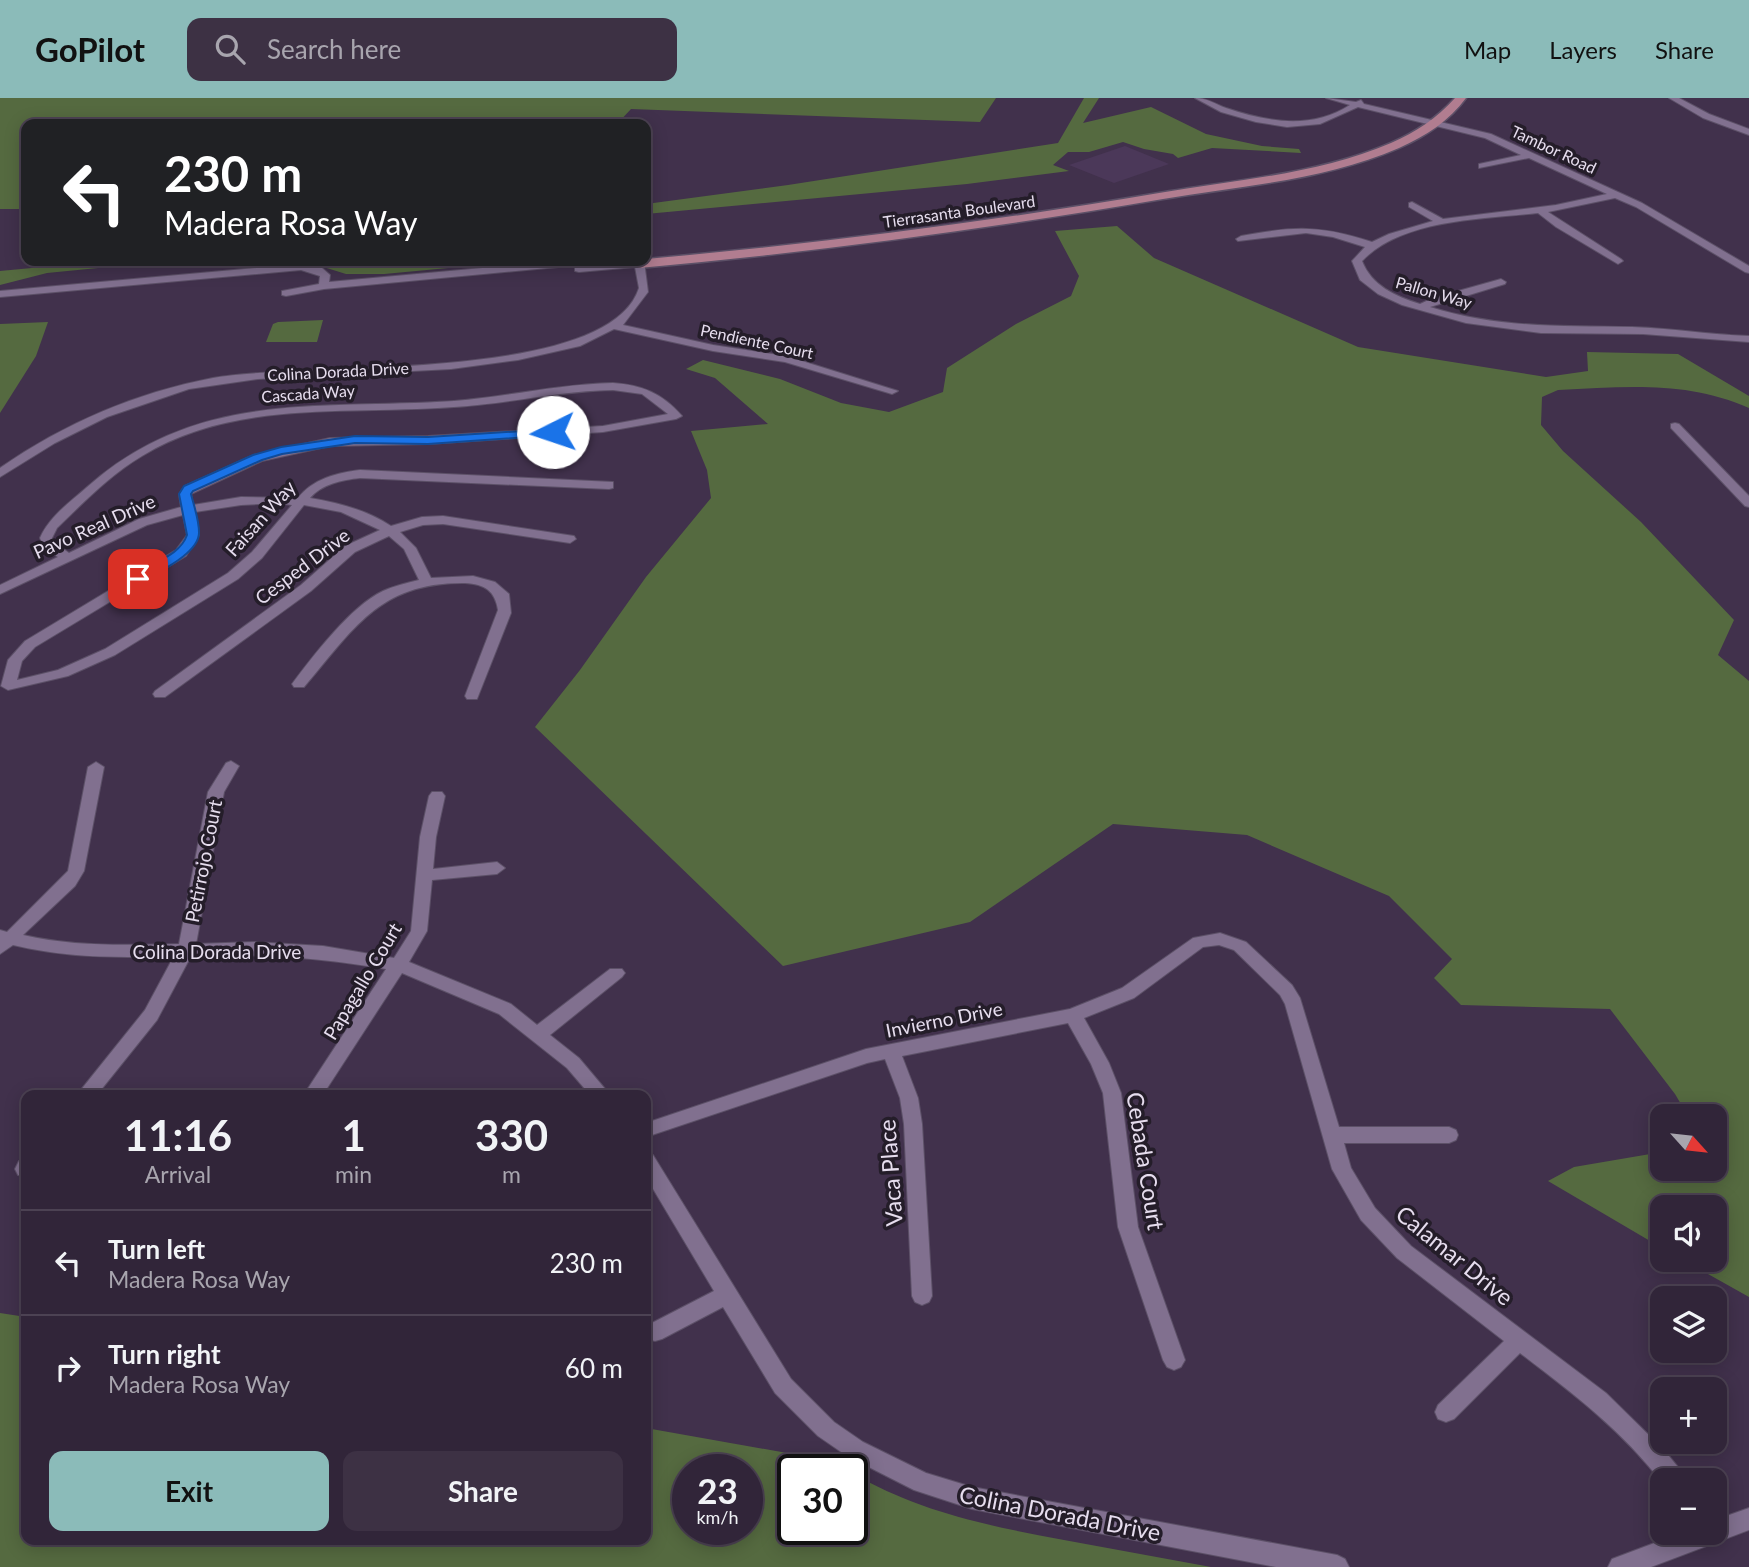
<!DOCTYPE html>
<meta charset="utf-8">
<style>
:root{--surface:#312539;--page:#3d3144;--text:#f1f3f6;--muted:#a8a5ae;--line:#4c4253;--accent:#8bbbb9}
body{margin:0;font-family:Lato,sans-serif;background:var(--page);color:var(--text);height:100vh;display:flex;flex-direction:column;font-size:26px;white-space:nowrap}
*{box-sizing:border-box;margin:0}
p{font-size:23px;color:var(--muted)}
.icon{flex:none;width:38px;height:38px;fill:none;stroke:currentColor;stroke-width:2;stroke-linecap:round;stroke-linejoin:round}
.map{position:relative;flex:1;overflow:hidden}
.panel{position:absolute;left:21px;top:992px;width:630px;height:455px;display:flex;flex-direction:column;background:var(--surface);border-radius:14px;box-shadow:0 4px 18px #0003,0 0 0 2px var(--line)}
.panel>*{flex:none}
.banner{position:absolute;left:21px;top:21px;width:630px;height:147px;border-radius:14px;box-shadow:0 4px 18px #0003,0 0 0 2px var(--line);background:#202124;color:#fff;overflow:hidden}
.needle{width:46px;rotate:117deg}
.tools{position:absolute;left:1650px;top:1006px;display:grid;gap:14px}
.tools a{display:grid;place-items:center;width:77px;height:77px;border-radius:14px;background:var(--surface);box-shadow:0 4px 18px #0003,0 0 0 2px var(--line);font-size:35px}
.speed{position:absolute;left:672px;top:1356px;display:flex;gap:14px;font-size:35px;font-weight:700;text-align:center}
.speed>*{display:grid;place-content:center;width:91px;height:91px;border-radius:50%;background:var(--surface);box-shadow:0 4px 18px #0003,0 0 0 2px var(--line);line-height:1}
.speed small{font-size:18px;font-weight:400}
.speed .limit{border:4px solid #111;border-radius:10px;background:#fff;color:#111}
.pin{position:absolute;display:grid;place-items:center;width:60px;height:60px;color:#fff;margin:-30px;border-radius:14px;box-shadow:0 4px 10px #0006}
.me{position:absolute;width:77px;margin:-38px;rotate:266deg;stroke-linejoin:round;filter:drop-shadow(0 0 5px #0008)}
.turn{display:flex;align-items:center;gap:24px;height:147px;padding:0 28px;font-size:32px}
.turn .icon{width:91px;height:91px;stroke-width:2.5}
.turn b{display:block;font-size:49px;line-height:60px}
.eta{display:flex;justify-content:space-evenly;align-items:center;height:119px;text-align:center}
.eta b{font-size:42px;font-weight:700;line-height:49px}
.cta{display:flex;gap:14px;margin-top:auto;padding:14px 28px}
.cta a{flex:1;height:80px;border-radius:14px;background:var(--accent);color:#111;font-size:28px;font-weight:700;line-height:80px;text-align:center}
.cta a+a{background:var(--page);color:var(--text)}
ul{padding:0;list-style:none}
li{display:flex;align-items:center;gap:21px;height:105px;padding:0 28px;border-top:2px solid var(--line)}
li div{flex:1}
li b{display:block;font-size:26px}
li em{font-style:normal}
header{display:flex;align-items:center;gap:42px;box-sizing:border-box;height:98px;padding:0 35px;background:var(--accent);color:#111}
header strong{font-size:33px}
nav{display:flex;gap:38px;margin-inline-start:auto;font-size:24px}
.search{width:490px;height:63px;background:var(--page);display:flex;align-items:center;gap:18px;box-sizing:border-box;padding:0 24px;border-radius:14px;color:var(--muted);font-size:26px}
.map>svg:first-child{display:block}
</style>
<header>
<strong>GoPilot</strong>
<div class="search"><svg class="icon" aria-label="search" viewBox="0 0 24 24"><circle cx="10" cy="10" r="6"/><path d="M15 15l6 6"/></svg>Search here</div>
<nav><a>Map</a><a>Layers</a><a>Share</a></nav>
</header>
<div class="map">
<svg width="1749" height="1469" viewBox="0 0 1749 1469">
<rect width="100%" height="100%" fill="#41314c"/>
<polygon fill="#4b3859" points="1125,48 1169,66 1114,85 1069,67"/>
<g fill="#556a40" fill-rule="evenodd">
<polygon points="0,0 996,0 980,24 631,11 617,26 26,26 26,111 0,111"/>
<polygon points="1084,0 1099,0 1083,25 1151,9 1206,36 1262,48 1299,51 1301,55 1212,50 1178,60 1173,56 1144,51 1123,44 1089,54 1068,54 1053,67 1069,73 967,86 646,116 646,106 788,87 1058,45"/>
<path d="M1117,128L1154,160L1358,249L1546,279L1588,273L1587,254L1678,256L1749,298V310C1686,282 1624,289 1558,292L1542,299L1541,327L1563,353L1641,424L1734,522L1718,557L1749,583V1199L1683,1162H1715V1110H1662V1150L1548,1083L1574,1069L1662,1054V1071H1715V1018H1688L1675,996L1610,911L1461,907L1434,880L1452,861L1389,798L1247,737L1113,726L970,824L783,868L535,629L580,572L646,479L711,400L707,372L691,333L768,326L715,280L686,271L703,262L780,281L841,305L889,314L943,294L947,270L1016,226L1071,198L1079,178L1055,133Z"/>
<polygon points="106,163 170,163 47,175 0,187 0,173"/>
<polygon points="304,163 524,163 384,176 346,176"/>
<polygon points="323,222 317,244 266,244 273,226 278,224"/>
<polygon points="48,224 36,258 0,315 0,226"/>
<path d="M0,1215L26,1219V1442H646V1330L832,1363L847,1372H793V1432H852V1375C919,1414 989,1428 1064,1442C1113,1451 1162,1460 1211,1469H0ZM688,1372H747V1432H688Z"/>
</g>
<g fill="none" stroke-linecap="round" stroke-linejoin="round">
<g stroke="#5c5067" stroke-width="2">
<g id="minor">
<path d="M1195,0C1207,0 1215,6 1226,10C1268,24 1311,32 1350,7L1326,0L1356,4L1361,2L1364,6L1491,36L1642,105L1749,168V175L1745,174L1636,109L1615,100L1548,114L1621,161L1623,163L1618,166L1556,129L1538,115C1483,121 1402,121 1362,163C1372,188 1395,198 1420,206L1433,200L1501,181L1506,184L1505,186L1430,209C1496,230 1563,228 1632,229C1671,230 1710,237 1749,238V244L1643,236L1541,235L1466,225L1402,207L1378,196L1360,182L1352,163L1365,149L1333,139L1306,135L1238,143L1236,141L1241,138C1294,128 1320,127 1372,144L1389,136L1433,123L1409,109V105L1412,104L1443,121L1556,107L1607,96L1529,60L1479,70V66L1521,57L1485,40L1358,9L1320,26L1287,29L1256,24L1221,14Z"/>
<polygon points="1669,0 1679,0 1709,16 1749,31 1749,37 1703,20"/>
<polygon points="561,163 595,163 590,166 324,191 286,198 282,197 282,193 319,186 320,178 301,172 0,199 0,193 301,166 322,170 330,177 329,184"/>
<path d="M644,163L648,194L623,227L713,247L786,258L898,293L892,296L785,264L713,253L614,231L580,248L518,262L451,271L258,281L189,291L107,319L55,345L0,379V370C65,325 135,295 213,280C299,263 608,287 639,190L635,169L579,174L575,173V169Z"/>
<path d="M613,285C642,287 662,295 682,318L676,321L603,334L428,346L330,348L262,363L191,396L193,407L241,399L298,400C313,381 336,375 360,372L613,384V390L609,391L360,380C342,382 322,386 310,400C339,405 367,412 391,428L422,419L443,418L574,438L576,441L570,445L443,426L423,427L400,434L416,450L431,480L473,478L495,484L509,496L511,515L477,601H467L465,598L498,512C495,493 485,486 465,485C379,484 354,531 304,589H294L292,586C313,558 351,508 383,493C394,488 407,485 419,482L404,451L389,438L355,454L311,493L165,599H155L153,596L155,593L301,487L345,448L380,432L341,414L304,407L262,460L238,481L115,557L68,578L8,592L1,588L8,562L25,543L176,452L187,437L183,417L147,427L0,496V487L58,459L44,450L40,440C49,419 69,405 86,390C196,291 319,312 454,303C507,299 559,286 613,285ZM613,292L642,296L668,316L603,328L428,338L330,340L254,357L185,388L179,396L181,409L139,421L69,455L55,445L52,440L57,430C84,404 110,377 142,358C235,301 350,317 454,309C507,306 559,293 613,292ZM276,405L292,407L252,454L228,475L105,551L58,572L17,582L22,563L35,549L186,458L199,437L195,414L241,407Z"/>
<polygon points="1675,325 1679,326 1749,398 1749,409 1745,408 1671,330 1671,326"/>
<path d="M231,663L239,668L224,694L196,846L254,844L323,848L394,860L411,833L420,739L429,698L432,694H442L445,698L436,739L433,771L497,764L505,770L497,776L432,782L427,833L409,864L511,906L537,927L610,871H622L625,875L622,879L550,937L579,960L611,998H591L567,970L499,916L402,875L322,998H303L386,871C317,859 261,856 191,858L157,922L96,998H76L145,912L174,858C119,860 67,860 13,847L0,856V832L7,834L68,773L88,669L96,664L104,669L84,773L75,788L23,837C75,849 126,847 179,846L208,694L226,665Z"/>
<path d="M1220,835L1246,844L1292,887L1300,900L1339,1029H1449L1456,1032L1458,1037L1456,1042L1449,1045H1344L1351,1070L1375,1110L1411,1148L1606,1295L1664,1352L1682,1374L1685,1382H1662V1385C1623,1333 1571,1294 1520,1255L1454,1321L1446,1324L1438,1321L1435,1314L1438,1307L1504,1243L1397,1160L1361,1122L1332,1071L1285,906L1280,897L1234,852L1219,847L1203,849L1134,900L1084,920L1109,965L1121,995L1138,1129L1185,1262L1181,1269L1174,1272L1167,1269L1163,1262L1118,1129L1103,995L1091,966L1068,925L902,958L918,1000L922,1026L932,1198L929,1204L922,1207L915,1204L912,1198L904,1026L900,1000L885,961L867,965L646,1039V1025L866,951L1070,911L1122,890L1193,840Z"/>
<polygon points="646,1055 653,1057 791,1281 834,1324 863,1344 926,1375 972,1389 1337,1457 1345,1461 1349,1469 1276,1469 972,1411 914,1392 847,1358 818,1338 775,1295 723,1209 662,1241 655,1243 648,1241 648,1227 714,1193 646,1079"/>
<polygon points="26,1061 26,1078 18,1077 15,1071 19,1063"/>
<polygon points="1749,1410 1749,1432 1651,1469 1608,1469 1612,1461 1681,1435 1715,1435 1715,1422"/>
</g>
</g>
<g stroke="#5c5067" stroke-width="3">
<path id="major" d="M1455,0H1466C1449,23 1426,38 1399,50C1326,82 1241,88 1163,101C988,131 815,154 639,170L632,166L646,161C818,146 988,124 1159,95C1236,82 1319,76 1391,45C1416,34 1437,20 1455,0Z"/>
</g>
<use href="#minor" fill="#81708f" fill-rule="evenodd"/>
<use href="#major" fill="#b17d90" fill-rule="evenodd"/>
</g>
<path fill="#1a73e8" stroke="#114b97" stroke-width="2" d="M553,331L559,334L557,337L428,346L355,345L282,356L262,362L193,393L191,396C194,408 199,422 199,434C200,455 158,474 142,484L138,485L131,481C147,465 179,460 187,437L179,396L184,388L253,357L281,349L355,338L428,339Z"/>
<g text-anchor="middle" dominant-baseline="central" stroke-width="7" stroke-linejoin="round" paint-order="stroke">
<g font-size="16" fill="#e6ddee" stroke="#241d29">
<text transform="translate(1554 51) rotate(25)">Tambor Road</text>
<text transform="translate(959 113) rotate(-8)">Tierrasanta Boulevard</text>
<text transform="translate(1434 194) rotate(16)">Pallon Way</text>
<text transform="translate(757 243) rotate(12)">Pendiente Court</text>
<text transform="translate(338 273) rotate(-3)">Colina Dorada Drive</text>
<text transform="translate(308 295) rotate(-4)">Cascada Way</text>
</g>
<g font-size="19" fill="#e6ddee" stroke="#241d29">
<text transform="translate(260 420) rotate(-48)">Faisan Way</text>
<text transform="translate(94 428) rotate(-24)">Pavo Real Drive</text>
<text transform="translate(302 468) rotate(-37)">Cesped Drive</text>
<text transform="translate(203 763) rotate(-79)">Petirrojo Court</text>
<text x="217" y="853">Colina Dorada Drive</text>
<text transform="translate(362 883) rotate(-59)">Papagallo Court</text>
<text transform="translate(944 921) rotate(-11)">Invierno Drive</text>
</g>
<g font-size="23" fill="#e6ddee" stroke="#241d29">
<text transform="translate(1146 1063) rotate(81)">Cebada Court</text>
<text transform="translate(890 1075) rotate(-94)">Vaca Place</text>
<text transform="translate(1455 1157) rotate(39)">Calamar Drive</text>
<text transform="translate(1060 1415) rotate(11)">Colina Dorada Drive</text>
</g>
</g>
</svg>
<div class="tools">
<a><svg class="needle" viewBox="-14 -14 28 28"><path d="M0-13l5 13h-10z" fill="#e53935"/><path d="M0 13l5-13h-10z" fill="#a8a5ae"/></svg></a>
<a><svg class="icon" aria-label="sound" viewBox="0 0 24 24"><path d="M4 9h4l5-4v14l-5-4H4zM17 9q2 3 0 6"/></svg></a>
<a><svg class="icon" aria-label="layers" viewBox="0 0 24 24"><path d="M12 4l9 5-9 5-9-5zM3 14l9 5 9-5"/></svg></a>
<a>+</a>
<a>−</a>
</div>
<div class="speed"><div>23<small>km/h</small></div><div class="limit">30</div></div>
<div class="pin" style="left:138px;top:481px;background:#d93025"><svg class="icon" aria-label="arrive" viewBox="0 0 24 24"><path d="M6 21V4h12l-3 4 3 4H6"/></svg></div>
<svg class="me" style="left:553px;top:334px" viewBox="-20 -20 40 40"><circle r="19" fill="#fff"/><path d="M0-13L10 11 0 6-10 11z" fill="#1a73e8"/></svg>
<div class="banner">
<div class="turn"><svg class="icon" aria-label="left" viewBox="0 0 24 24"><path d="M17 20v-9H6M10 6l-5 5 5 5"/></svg><div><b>230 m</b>Madera Rosa Way</div></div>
</div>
<section class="panel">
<div class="eta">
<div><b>11:16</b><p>Arrival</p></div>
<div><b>1</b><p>min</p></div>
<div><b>330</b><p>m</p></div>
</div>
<ul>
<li><svg class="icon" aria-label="left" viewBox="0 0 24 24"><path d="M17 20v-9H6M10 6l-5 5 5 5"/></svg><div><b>Turn left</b><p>Madera Rosa Way</p></div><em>230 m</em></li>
<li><svg class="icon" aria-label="right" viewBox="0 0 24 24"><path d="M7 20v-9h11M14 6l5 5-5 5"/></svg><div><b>Turn right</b><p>Madera Rosa Way</p></div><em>60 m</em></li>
</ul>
<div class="cta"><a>Exit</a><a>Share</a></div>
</section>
</div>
